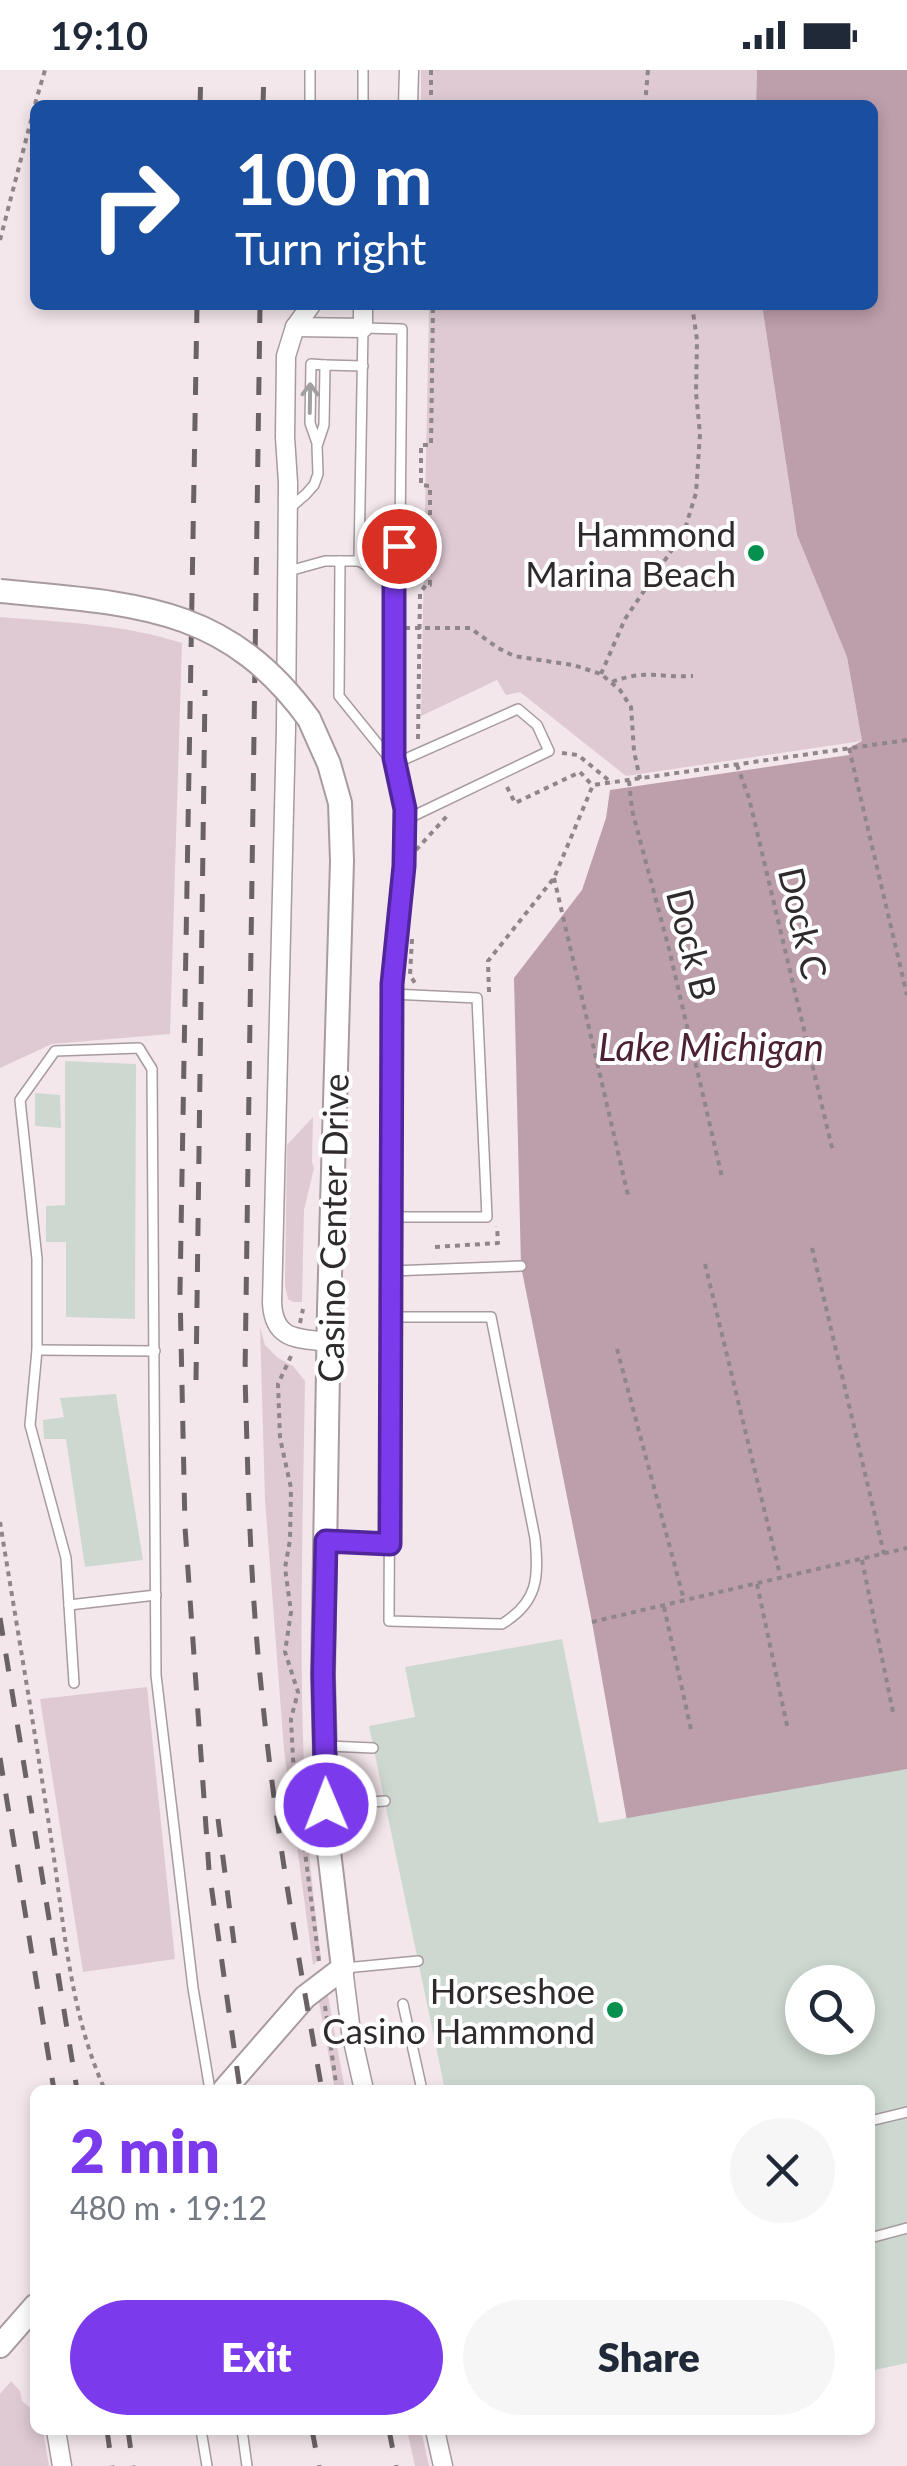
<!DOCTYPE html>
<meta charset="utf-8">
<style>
:root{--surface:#fff;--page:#f6f6f7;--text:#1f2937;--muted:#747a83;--accent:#7c3aed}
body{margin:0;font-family:Lato,sans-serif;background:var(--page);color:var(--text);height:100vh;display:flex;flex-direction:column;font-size:38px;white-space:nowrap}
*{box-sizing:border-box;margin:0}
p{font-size:32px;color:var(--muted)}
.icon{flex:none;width:55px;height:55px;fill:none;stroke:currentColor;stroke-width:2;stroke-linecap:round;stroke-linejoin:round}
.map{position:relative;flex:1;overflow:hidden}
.panel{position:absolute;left:30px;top:2015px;width:845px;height:350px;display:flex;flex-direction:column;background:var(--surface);border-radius:15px;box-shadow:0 5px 15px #0003}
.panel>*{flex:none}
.hud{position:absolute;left:30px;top:30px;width:848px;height:210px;border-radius:15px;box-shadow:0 5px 15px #0003;background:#1a4fa0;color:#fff;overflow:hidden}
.buttons{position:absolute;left:785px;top:1895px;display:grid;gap:20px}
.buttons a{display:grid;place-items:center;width:90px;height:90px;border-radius:50%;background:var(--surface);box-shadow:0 5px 15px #0003;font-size:50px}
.pin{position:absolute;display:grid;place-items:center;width:85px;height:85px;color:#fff;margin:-42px;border:5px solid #fff;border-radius:50%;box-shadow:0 2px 10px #0007}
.me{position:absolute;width:110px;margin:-55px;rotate:359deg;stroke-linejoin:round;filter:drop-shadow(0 0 8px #0008)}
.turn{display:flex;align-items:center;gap:35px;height:210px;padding:0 40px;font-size:45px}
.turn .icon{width:130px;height:130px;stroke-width:2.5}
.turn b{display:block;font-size:70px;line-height:85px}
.round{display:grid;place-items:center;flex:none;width:105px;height:105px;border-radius:52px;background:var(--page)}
.overview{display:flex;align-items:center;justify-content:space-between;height:170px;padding:0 40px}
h1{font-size:60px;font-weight:800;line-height:75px;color:var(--accent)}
.action{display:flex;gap:20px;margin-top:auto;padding:20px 40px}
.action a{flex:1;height:115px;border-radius:60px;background:var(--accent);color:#fff;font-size:40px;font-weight:800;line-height:115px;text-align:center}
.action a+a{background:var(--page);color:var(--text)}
.status{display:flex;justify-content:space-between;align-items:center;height:70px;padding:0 50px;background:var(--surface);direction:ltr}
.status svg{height:28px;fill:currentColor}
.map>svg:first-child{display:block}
</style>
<div class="status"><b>19:10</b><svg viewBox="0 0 49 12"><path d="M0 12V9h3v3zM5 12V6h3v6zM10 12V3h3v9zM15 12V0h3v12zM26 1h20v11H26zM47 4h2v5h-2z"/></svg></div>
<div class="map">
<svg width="907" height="2396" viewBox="0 0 907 2396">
<rect width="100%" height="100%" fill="#f4e7ec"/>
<g fill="#dfcad3">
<polygon points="421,0 757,0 756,35 421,35"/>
<polygon points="429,235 762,235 797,465 847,587 862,671 626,706 520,622 506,625 497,610 421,646"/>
<path d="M0,547C60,552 124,554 182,573L170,964L52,974L0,998Z"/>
<polygon points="313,1047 312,1092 314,1098 304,1140 302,1232 293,1232 288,1229 285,1216 287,1075"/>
<path d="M260,1257L265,1275L278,1288L293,1296L305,1311C303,1440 299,1569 304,1698C306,1762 313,1825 321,1888L313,1895L284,1680L265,1430Z"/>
<polygon points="147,1617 175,1889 83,1902 40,1629"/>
<polygon points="328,1926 345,2020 335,2020 318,1927"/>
<polygon points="11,2311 20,2321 22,2331 35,2342 35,2360 43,2360 49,2396 0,2396 0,2324"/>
<polygon points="407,2360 421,2360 429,2396 415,2396"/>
</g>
<path fill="#bd9eab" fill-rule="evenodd" d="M757,0H907V2031L870,2020H688L627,1751L592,1552L521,1196L514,908L582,820L606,748L610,720L849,685V678L862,671L847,587L797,465L762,235H872V35H756ZM802,1912H858V1968H802Z"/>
<g fill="#cdd8d0" fill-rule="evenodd">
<polygon points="65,991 136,994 135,1249 66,1247 66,1172 46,1172 46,1136 65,1135"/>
<polygon points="35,1023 60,1025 61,1058 35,1056"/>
<polygon points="116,1324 143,1490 85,1497 66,1369 44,1369 43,1350 64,1347 60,1328"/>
<path d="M562,1569L599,1753L907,1699V2293L870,2301V2020H445L369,1656L415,1647L405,1597ZM802,1912H858V1968H802Z"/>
</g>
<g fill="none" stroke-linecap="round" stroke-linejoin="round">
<g stroke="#a79ba0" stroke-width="12">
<g id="service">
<polyline points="310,35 310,0"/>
<polyline points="363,35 363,0"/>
<polyline points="317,373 310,353 311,294 325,295"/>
<polyline points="290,438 306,424 314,415 318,404 317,376 324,355 325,295 363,296"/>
<polyline points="340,491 339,626 394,694 518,639 537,655 549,681 405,750"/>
<polyline points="289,501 325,491 359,491"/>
<polyline points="391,1147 487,1147 477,928 392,924"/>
<polyline points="391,1201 521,1196"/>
<path d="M390,1247H491L535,1468C539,1508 538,1532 502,1554L389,1551L392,913L403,797L405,739L394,688V512L359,491L363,258L402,259L400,466L394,512"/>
<polyline points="37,1280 155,1281"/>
<polyline points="327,1471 389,1474"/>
<polyline points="69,1535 156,1525"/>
<polyline points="74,1613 66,1488 30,1355 37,1280 37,1189 20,1030 55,981 139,978 152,999 156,1605 193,1918 210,2020"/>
<polyline points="328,1676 373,1678"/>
<polyline points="329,1735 385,1731"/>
<polyline points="345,1898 418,1891"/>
<polyline points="403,1934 422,2020"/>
<polyline points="870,2051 907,2042"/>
<polyline points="870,2168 907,2158"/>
<polyline points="201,2360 207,2396"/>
<polyline points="242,2360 247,2396"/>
</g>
</g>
<g stroke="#a79ba0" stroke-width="21">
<g id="minor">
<polyline points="408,35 409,0"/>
<path d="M311,235L295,257L286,286L285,367L288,413L286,658L272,1233C274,1271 298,1268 329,1272"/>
<polyline points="295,257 363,258 363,235"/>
<polyline points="343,1898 351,1962 364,2020"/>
<polyline points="56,2360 62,2396"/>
<polyline points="435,2360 443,2396"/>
</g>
</g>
<g stroke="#a79ba0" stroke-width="26">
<g id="tertiary">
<polyline points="224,2020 305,1927 343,1898 327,1765 323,1605 329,1239 342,791 340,733 329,694 309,649"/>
<polyline points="0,2276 35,2236"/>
</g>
</g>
<g stroke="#8f8689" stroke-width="4" stroke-dasharray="5 5" stroke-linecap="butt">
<polyline points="35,34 45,0"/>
<polyline points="431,35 431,0"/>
<polyline points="645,35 648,0"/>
<polyline points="0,170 35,35"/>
<polyline points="410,477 430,477"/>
<polyline points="410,498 430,498"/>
<polyline points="405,558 470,558 498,578 514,586 573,595 601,604 620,620 631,637 634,681 640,709"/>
<polyline points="601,604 625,549 684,462 696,423 700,364 696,323 697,270 692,235"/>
<path d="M612,612C646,599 659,608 693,606"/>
<polyline points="418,669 420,523 426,515 430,515 430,416 421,415 421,375 431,375 433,235"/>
<polyline points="849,678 907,925"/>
<polyline points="562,683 578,685 612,713"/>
<polyline points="737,695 749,728 833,1082"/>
<polyline points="629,711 632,740 669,879 722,1107"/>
<polyline points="507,717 515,733 580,702 591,714"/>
<polyline points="416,780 447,746"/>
<polyline points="554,808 628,1125"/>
<polyline points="412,869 410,905 415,913"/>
<polyline points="489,922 488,891 554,808 593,715 907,670"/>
<polyline points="435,1177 498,1173 497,1156"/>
<polyline points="812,1178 884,1484"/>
<polyline points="705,1194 780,1505"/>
<polyline points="300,1253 303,1239"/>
<polyline points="617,1279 684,1530"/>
<polyline points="291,1286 278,1314 280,1368 291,1418 290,1470 285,1498 291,1542 285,1582 298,1622 291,1649 293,1689 319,1891"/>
<path d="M0,1452C17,1557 35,1662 51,1768C64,1851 69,1942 105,2020"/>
<polyline points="862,1490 893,1642"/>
<polyline points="757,1514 788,1660"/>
<polyline points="664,1537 692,1664"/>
<polyline points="592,1552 907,1478"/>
<polyline points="325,1936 337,2020"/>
</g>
<use href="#service" stroke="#fff" stroke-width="9"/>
<use href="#minor" stroke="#fff" stroke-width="18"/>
<use href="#tertiary" stroke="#fff" stroke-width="22"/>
<g stroke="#6a6366" stroke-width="5" stroke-dasharray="18 18" stroke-linecap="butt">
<polyline points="200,35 201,0"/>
<polyline points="263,35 264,0"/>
<polyline points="197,235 180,1221 185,1457 209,1800 240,2020"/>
<path d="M260,235L245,1305C248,1408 250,1512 261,1615C274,1751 298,1886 322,2020"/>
<polyline points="196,1310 205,620"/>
<polyline points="0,1548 77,2020"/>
<polyline points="0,1688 54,2020"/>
<polyline points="218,1749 234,1873"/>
<polyline points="107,2360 112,2396"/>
<polyline points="128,2360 133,2396"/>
<polyline points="312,2360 319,2396"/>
<polyline points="389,2360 396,2396"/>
</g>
<g stroke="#a79ba0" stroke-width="26" stroke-linecap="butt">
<path id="tertiary-bridge" d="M0,521C130,534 225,533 309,649"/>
</g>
<use href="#tertiary-bridge" stroke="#fff" stroke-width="22"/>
</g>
<defs><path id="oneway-shaft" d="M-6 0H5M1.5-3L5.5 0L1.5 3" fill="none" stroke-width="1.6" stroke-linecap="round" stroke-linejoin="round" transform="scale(2.5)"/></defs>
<use stroke="#a19fa0" href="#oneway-shaft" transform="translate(310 328) rotate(-89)"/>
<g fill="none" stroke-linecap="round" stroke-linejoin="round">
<g stroke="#51269a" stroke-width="25">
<polyline id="route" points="326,1735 323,1604 326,1471 390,1474 392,914 404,796 405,739 394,688 394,512 399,476"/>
</g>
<use href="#route" stroke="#7c3aed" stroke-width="18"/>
</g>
<g fill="#05904f" stroke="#fff" stroke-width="4">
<circle cx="756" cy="483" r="10"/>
<circle cx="615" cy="1940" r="10"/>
</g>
<g text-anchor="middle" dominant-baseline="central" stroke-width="8" stroke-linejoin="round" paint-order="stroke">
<g font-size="35" fill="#2f2a2c" stroke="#fff" text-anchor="end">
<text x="736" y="463">Hammond<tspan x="736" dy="40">Marina Beach</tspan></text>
<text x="595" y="1920">Horseshoe<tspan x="595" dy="40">Casino Hammond</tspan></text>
</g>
<g font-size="35" fill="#2f2a2c" stroke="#fff">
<text transform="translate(804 853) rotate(77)">Dock C</text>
<text transform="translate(693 874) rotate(76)">Dock B</text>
<text transform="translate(332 1158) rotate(-89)">Casino Center Drive</text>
</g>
<g font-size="38" font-style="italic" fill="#4c2136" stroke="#fff">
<text x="711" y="976">Lake Michigan</text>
</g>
</g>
</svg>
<div class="buttons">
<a><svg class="icon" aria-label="search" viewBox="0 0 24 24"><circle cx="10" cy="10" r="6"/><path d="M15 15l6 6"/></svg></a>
</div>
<div class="pin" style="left:399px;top:476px;background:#d93025"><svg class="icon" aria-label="arrive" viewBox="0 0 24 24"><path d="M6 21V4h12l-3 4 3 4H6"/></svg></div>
<svg class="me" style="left:326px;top:1735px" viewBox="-20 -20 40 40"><circle r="17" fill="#7c3aed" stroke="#fff" stroke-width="3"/><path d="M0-11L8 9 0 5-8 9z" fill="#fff"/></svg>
<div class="hud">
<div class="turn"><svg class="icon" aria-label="right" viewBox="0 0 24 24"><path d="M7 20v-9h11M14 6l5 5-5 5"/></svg><div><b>100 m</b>Turn right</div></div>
</div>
<section class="panel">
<div class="overview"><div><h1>2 min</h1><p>480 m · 19:12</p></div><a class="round"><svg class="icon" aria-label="close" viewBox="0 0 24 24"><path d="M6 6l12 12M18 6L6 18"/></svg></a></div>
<div class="action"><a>Exit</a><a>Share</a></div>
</section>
</div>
